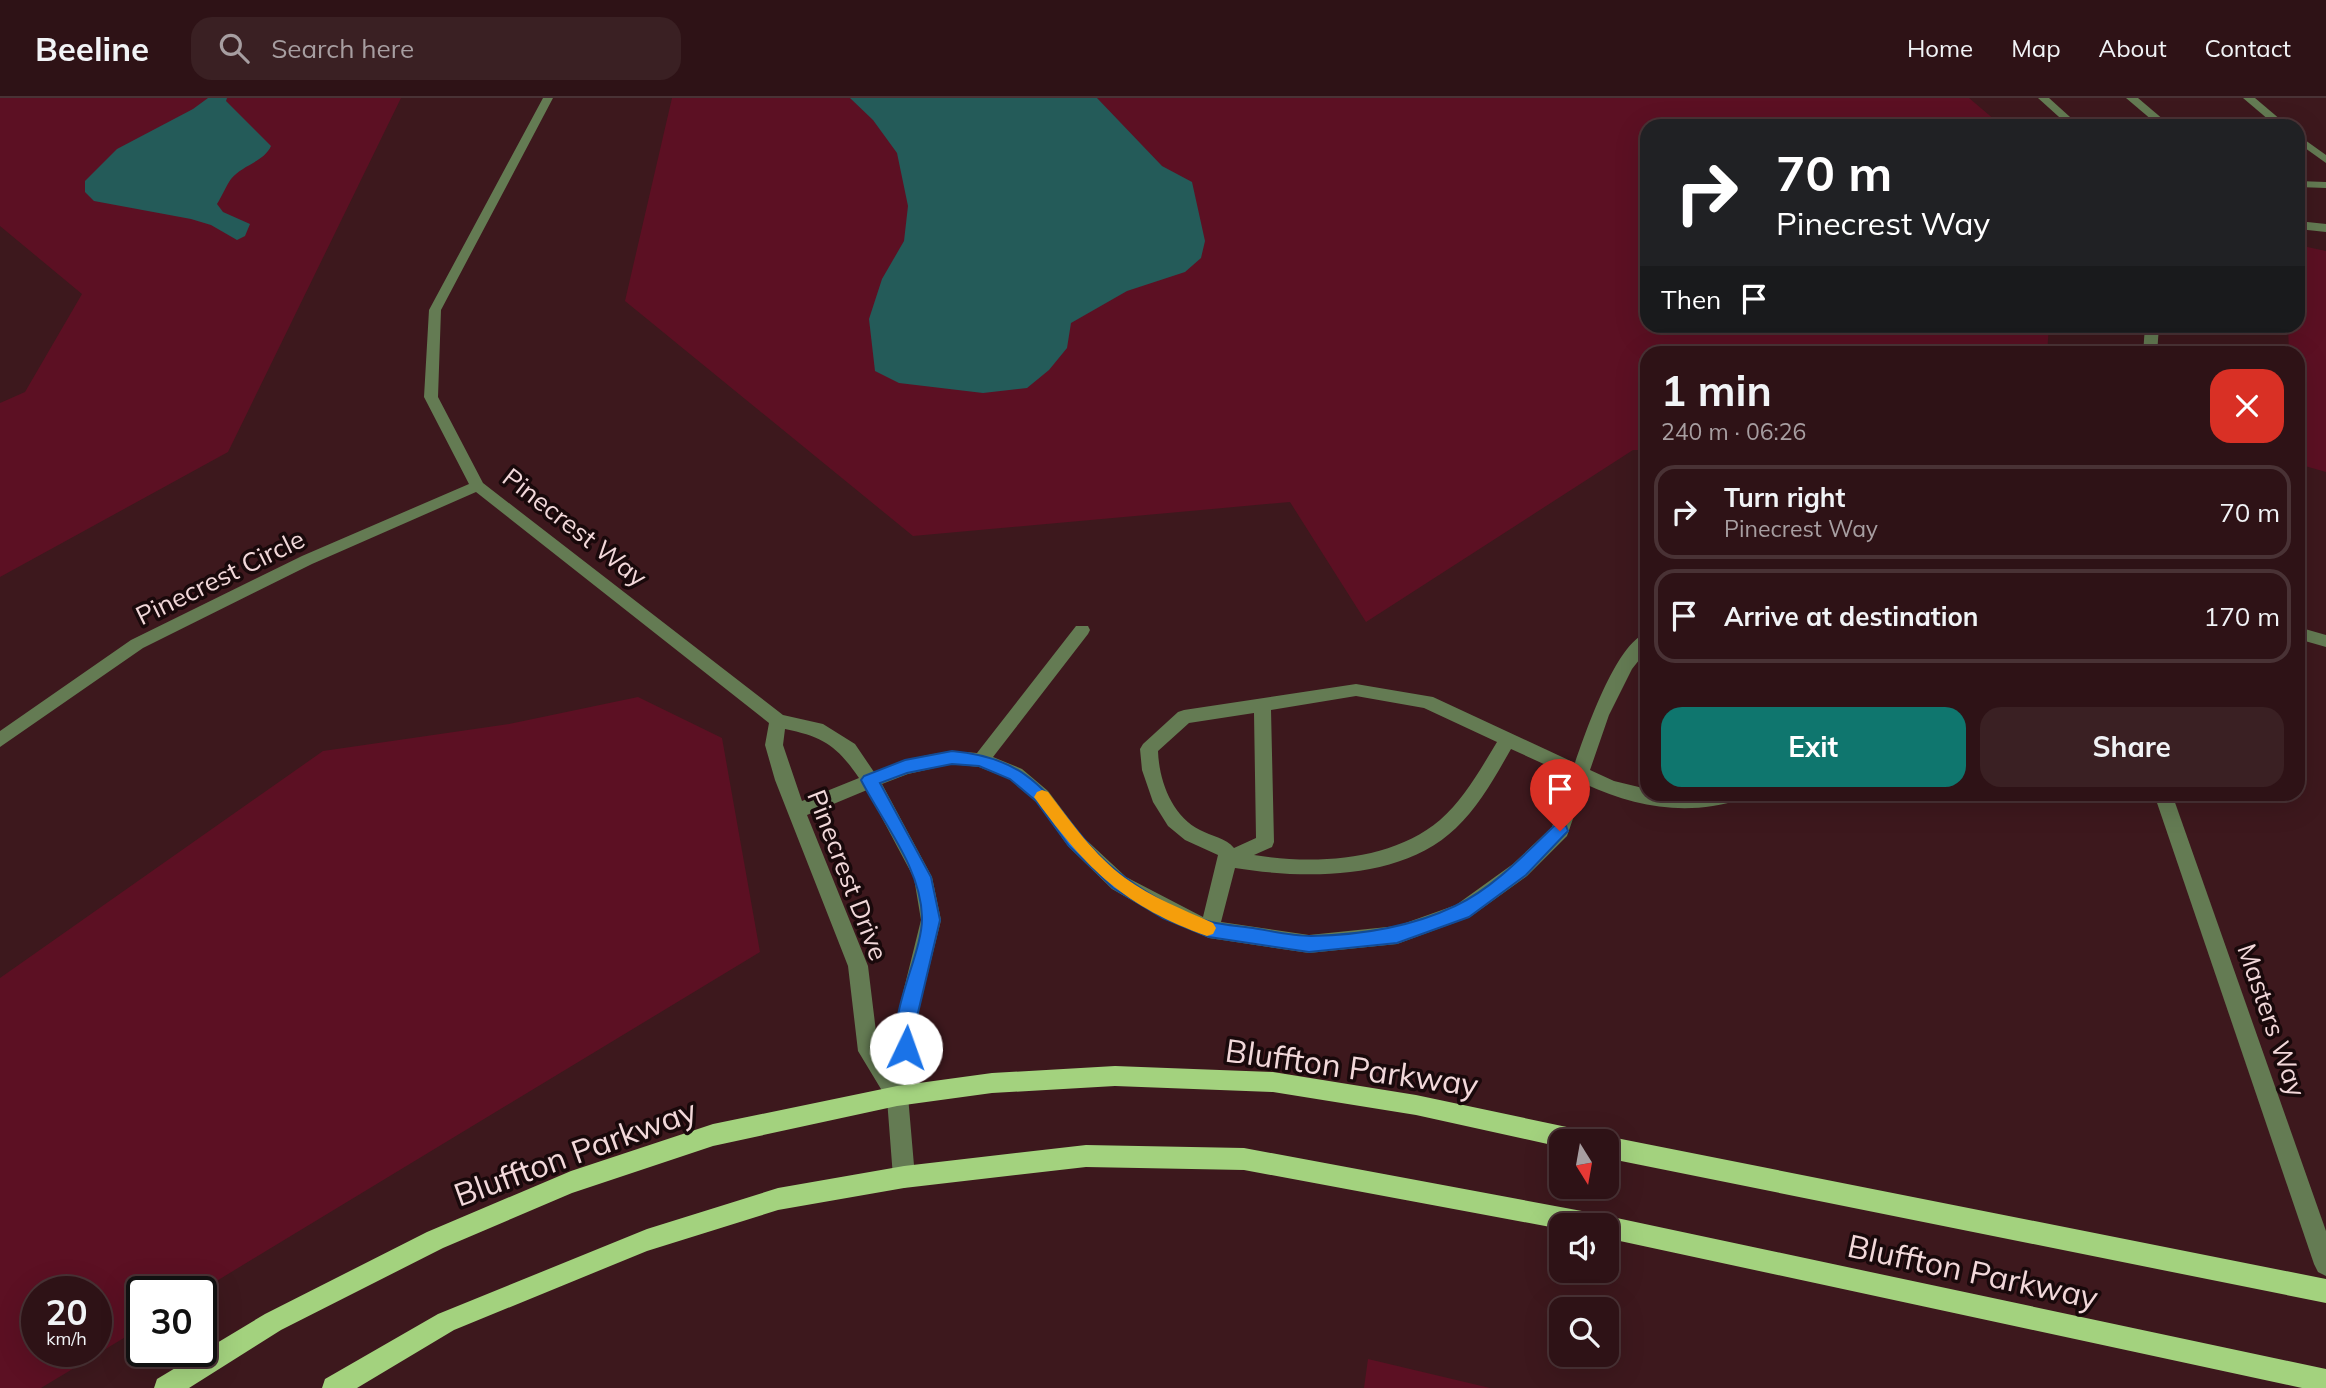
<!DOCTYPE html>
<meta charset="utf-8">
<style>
:root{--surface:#2e1216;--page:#3a2023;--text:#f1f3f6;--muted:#a79ea1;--line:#493235;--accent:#0f766e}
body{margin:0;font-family:Mulish,sans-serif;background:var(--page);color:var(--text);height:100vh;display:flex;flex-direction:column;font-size:26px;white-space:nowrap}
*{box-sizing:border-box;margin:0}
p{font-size:23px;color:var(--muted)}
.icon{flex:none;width:38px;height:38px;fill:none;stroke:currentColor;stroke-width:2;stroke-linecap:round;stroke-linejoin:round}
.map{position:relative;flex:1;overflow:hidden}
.side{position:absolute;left:1640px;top:248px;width:665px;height:455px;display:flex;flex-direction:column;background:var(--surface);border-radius:21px;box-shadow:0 7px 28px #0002,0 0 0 2px var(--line)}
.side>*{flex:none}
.hud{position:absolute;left:1640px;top:21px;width:665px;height:214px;border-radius:21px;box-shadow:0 7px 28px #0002,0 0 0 2px var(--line);background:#202124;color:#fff;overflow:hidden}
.needle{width:46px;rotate:169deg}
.buttons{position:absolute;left:1549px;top:1031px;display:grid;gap:14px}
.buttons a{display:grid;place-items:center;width:70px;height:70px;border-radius:14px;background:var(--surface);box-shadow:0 7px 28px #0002,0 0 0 2px var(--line);font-size:35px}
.speed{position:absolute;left:21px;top:1178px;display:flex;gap:14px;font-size:35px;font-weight:700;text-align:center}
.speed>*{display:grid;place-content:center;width:91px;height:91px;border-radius:50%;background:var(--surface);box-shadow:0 7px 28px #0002,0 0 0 2px var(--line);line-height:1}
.speed small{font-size:18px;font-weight:400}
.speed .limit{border:4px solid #111;border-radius:10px;background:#fff;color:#111}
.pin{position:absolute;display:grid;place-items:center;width:60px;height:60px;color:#fff;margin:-72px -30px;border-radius:50% 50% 50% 0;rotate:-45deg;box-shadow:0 0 7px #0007}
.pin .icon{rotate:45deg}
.me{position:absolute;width:77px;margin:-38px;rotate:3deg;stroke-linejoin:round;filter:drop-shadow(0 0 5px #0008)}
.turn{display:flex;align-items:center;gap:24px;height:147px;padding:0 21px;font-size:32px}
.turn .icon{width:91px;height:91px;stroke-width:2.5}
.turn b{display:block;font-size:49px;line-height:60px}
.then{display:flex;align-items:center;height:66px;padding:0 21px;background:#0003;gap:14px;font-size:26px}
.round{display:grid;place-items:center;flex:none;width:74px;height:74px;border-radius:21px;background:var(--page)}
.head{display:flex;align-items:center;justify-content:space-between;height:119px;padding:0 21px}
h1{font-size:42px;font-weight:700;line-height:52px}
.primary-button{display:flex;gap:14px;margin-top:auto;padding:14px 21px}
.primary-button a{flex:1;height:80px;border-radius:21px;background:var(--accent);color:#fff;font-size:28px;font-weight:700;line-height:80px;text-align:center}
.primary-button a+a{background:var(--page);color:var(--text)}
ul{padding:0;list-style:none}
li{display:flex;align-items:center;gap:21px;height:94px;margin:0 14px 10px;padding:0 7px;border:4px solid var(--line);border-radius:21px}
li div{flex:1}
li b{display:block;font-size:26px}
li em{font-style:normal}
header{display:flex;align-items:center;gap:42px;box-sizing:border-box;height:98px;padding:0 35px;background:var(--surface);border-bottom:2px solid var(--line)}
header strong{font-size:33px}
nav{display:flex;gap:38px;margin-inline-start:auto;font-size:24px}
.search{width:490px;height:63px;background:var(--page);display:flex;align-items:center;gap:18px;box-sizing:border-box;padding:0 24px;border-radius:21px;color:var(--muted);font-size:26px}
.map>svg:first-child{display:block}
</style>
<header>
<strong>Beeline</strong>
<div class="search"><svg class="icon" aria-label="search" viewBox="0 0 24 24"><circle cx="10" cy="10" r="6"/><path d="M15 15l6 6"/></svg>Search here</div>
<nav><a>Home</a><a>Map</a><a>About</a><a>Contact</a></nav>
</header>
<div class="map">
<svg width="2326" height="1290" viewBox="0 0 2326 1290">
<rect width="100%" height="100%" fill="#3d181d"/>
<g fill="#5c1023" fill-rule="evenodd">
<polygon points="0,0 401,0 228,354 0,479 0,305 25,294 82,196 0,128"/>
<polygon points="672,0 1969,0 2002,28 1647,28 1647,228 2049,228 2047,255 1647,256 1647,352 1633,352 1366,524 1290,404 913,438 625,203"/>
<polygon points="2298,147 2326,153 2326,374 2298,366 2298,256 2289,255 2288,228 2298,228"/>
<path d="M638,599L722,640L760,854L200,1193L142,1194V1229L41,1290H0V880L323,653L509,626ZM37,1194H96V1253H37Z"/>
<polygon points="1368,1261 1490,1290 1364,1290"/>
</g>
<g fill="#245b59">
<path d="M208,0H227L226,3L271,48C264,64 242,67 231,81C226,88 222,98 217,106L223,114L250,126L245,138L237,142L211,127L191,121L94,103L85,94V83L117,51L193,11Z"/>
<polygon points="850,0 1097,0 1162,68 1192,84 1205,143 1201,160 1185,174 1127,193 1071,225 1067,250 1049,272 1027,290 983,295 899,285 875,273 869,221 882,181 904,143 908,108 897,55 873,22"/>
</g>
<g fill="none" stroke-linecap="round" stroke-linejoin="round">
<g fill="#647b53" fill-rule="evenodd">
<path d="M543,0H553L441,212L438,299L483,385L783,617L823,626L855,646L874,674C908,660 941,651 977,655L1076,528H1088L1090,532L1088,536L993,659L1022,671L1048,693L1082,738L1126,779L1203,819L1218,757L1185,742L1168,728L1153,704L1142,672L1140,651L1143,646L1178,614L1184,612L1356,586L1433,599L1575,665C1585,636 1616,544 1647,535V552L1632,571L1609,617L1590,672L1614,683L1647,691V696H1744L1741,701C1688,719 1635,709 1585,686L1567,738L1527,778L1470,819L1397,846L1309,855L1209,840L1163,820L1112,791L1068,748L1036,703L1010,681L979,669L952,666L908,676L882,686L932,779L941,822L917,919L916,950L908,998L915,1079L912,1087L904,1090L896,1087L893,1079L887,1001L858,953L848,868L775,682L765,647L769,625L476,394L312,466L143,550L0,649V633L131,542L302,458L469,386L424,299L429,212ZM1356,598L1424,610L1497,644C1480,672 1464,701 1440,722C1392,763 1314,767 1254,757L1272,749L1274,744L1271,612ZM1254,615L1256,740L1234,750C1226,740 1211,738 1200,732C1172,718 1159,683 1158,653L1189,625ZM785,631C824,639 837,648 859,680L802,703L783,647ZM1511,651L1570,678L1552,729L1513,766L1456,807L1397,828L1309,837L1221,824L1235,770C1304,781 1401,783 1456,730C1479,708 1495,679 1511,651ZM867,692L914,780L921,822L897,919L892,971L878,950L868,868L807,717Z"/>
<polygon points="2038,0 2049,0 2080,28 2069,28"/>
<polygon points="2126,0 2138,0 2171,28 2159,28"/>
<polygon points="2243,0 2255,0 2288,28 2276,28"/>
<polygon points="2298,37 2326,57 2326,65 2298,45"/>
<polygon points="2298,83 2326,84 2326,90 2298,89"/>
<polygon points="2298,123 2326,126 2326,134 2298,131"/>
<polygon points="2145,228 2159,228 2157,256 2143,256"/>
<polygon points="2298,529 2326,537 2326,549 2298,541"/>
<polygon points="2154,696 2172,696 2326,1133 2326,1178 2318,1174 2314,1166"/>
</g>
<g fill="#a3d27e" fill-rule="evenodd">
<polygon points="1115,968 1273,974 1416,997 1581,1032 1589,1035 1592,1043 1561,1043 1561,1049 1416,1017 1273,994 1115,988 992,995 897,1008 713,1048 572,1095 443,1150 281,1232 189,1290 154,1290 157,1281 265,1216 427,1134 571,1073 713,1026 897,988 992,975"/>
<polygon points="1606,1038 2326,1181 2326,1205 1606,1060 1606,1043 1598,1043"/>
<polygon points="1086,1047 1244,1050 1598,1116 2326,1271 2326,1290 2302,1290 1606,1140 1606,1127 1561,1127 1561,1131 1244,1072 1086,1069 904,1090 778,1112 647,1153 454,1232 357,1290 322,1290 325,1281 438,1216 647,1131 778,1090 904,1068"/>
</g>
</g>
<path fill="#1a73e8" stroke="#114b97" stroke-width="2" d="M952,653C1057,662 1054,729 1126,780C1149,797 1182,816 1211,824C1224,827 1239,828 1253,830C1271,833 1292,838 1311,838C1359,837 1411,829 1455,808C1492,791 1525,756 1554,728H1566L1568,733L1526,777L1469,819L1397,845L1309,854L1209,839L1163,820L1113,790L1069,748L1036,703L1010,681L979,668L952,666L907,675L880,685L931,779L940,822L917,919L916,950L913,956L906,959L900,956C884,920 923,857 922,819C921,770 883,725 861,682L864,678L905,662Z"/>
<path fill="#f59e0b" d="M1042,692L1048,694C1071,724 1094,757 1125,780C1151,799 1184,812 1213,825L1216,830L1213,836L1207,838C1126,809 1087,772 1037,703L1034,699L1037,694Z"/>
<g text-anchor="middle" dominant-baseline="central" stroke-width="7" stroke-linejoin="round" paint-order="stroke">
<g font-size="26" fill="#f2d8da" stroke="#19090b">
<text transform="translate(575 429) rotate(38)">Pinecrest Way</text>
<text transform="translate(220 479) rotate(-26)">Pinecrest Circle</text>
<text transform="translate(848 777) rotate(69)">Pinecrest Drive</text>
<text transform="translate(2272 922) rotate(71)">Masters Way</text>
</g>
<g font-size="32" fill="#f2d8da" stroke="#19090b">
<text transform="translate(1352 969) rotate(8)">Bluffton Parkway</text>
<text transform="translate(575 1054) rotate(-20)">Bluffton Parkway</text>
<text transform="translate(1973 1173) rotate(12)">Bluffton Parkway</text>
</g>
</g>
</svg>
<div class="buttons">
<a><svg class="needle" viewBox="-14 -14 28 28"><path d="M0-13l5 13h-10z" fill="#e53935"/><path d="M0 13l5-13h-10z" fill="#a79ea1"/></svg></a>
<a><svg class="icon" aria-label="sound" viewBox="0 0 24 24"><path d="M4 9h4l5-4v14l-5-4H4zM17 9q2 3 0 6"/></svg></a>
<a><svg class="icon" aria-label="search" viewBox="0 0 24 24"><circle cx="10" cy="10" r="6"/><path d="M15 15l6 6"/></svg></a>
</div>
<div class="speed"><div>20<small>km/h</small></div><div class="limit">30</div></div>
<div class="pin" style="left:1560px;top:733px;background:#d93025"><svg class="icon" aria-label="arrive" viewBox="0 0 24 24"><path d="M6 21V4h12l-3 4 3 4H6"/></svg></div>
<svg class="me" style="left:906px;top:950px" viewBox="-20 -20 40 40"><circle r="19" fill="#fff"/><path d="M0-13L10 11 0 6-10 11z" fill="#1a73e8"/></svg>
<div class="hud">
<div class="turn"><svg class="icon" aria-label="right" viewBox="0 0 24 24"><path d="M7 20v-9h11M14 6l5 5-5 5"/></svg><div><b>70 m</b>Pinecrest Way</div></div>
<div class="then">Then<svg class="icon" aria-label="arrive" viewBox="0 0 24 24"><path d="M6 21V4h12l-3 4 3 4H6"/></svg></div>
</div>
<section class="side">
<div class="head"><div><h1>1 min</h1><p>240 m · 06:26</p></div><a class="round" style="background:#d93025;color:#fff"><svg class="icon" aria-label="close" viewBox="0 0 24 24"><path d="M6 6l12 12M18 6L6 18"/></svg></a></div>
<ul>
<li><svg class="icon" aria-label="right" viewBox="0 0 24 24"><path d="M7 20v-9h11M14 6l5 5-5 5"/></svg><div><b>Turn right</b><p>Pinecrest Way</p></div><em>70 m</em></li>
<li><svg class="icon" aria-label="arrive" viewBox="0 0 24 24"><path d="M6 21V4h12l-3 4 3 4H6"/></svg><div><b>Arrive at destination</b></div><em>170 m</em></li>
</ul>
<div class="primary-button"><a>Exit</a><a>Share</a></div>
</section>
</div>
